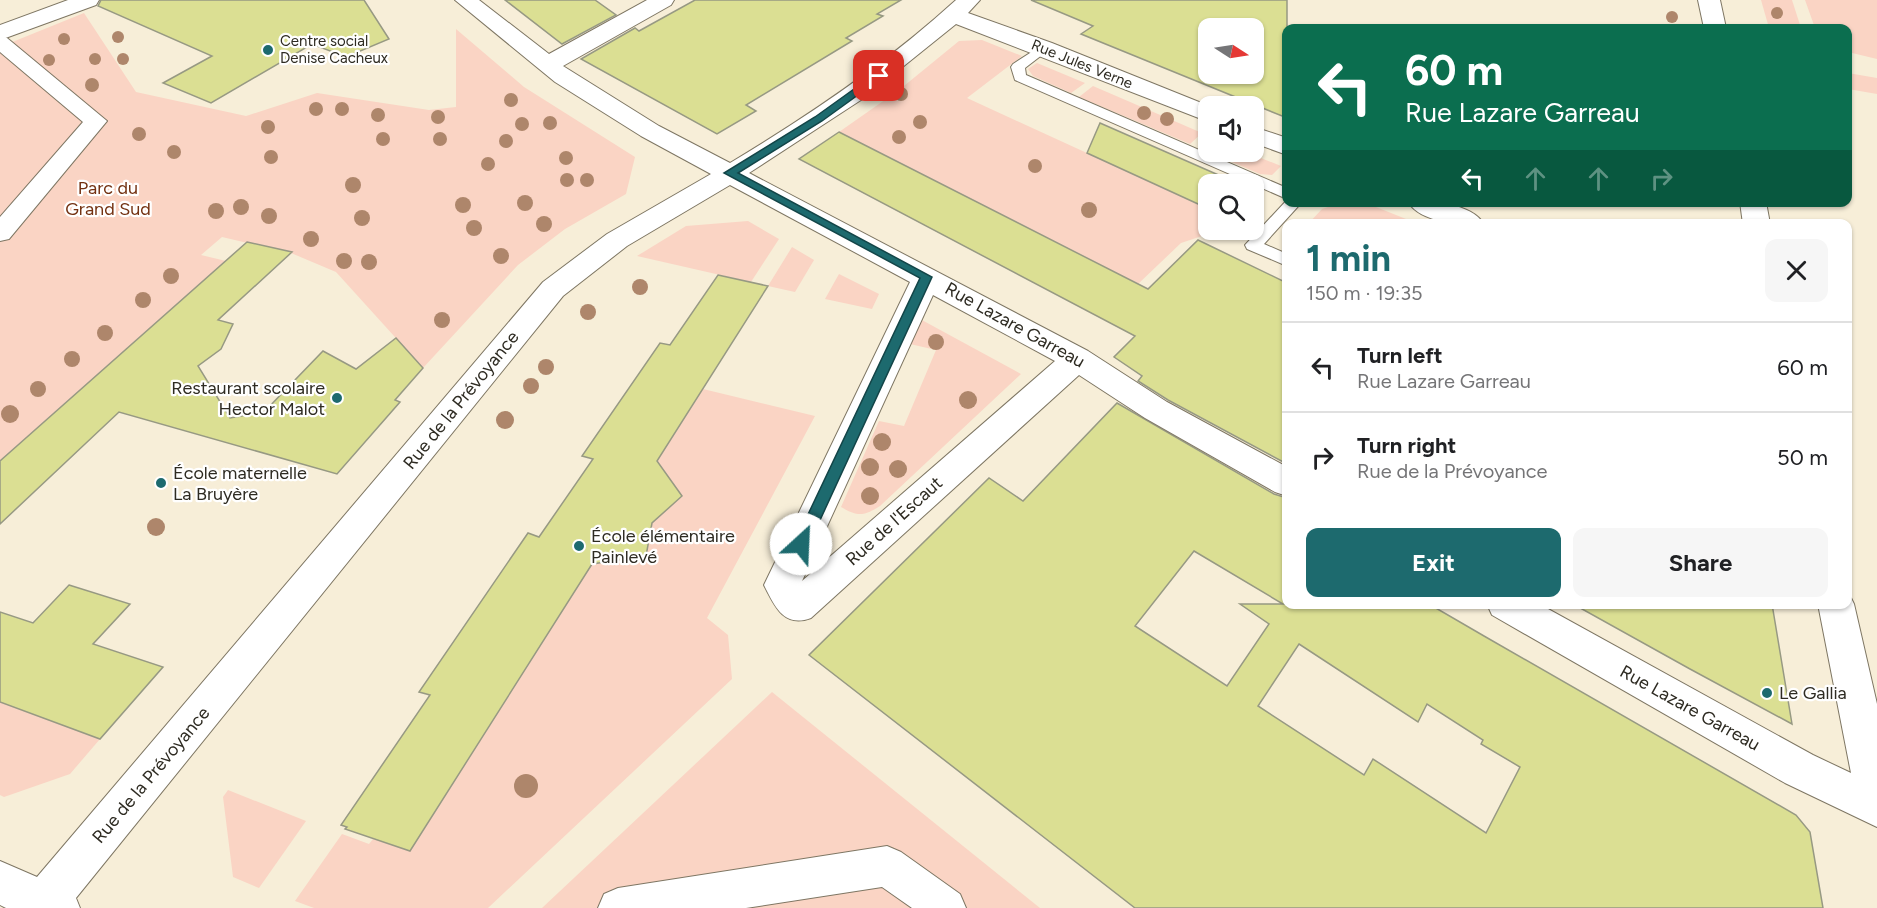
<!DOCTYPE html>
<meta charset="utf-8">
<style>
:root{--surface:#fff;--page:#f6f6f6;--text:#202124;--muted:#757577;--line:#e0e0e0;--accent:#1d6a6e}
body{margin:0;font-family:Figtree,sans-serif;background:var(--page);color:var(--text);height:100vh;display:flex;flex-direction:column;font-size:22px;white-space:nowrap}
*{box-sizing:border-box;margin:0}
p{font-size:20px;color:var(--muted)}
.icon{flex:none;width:33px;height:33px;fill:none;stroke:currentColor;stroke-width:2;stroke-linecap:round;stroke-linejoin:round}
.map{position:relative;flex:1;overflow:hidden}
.panel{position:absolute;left:1282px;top:219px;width:570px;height:390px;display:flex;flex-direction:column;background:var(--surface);border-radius:12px;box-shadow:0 2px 4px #0004}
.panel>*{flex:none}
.hud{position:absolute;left:1282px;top:24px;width:570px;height:183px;border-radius:12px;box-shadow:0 2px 4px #0004;background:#0b6e4f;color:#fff;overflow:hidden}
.needle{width:39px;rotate:102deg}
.controls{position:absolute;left:1198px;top:18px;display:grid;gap:12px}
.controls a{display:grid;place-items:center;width:66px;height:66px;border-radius:12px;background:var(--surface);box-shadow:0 2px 4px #0004;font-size:30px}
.pin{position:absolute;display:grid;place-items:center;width:51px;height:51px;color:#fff;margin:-26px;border-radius:12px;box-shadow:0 3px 9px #0006}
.me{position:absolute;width:66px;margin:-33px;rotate:25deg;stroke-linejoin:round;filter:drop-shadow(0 0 4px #0008)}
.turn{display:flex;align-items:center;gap:21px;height:126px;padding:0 24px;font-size:27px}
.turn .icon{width:78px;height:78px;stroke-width:2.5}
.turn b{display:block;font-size:42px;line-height:51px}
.lanes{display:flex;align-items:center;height:57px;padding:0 24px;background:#0003;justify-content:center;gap:30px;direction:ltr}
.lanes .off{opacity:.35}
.round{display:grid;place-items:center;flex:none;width:63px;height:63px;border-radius:12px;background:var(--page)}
.head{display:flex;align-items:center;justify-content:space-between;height:102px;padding:0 24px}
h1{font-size:36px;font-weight:700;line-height:45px;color:var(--accent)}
.action{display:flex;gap:12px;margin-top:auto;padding:12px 24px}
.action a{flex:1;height:69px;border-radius:12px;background:var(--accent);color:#fff;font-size:24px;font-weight:700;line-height:69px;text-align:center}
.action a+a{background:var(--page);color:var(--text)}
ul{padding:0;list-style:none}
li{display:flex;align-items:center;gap:18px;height:90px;padding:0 24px;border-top:2px solid var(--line)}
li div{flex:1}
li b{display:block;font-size:22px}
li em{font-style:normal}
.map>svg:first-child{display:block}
</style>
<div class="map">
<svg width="1877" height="908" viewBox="0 0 1877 908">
<rect width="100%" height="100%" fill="#f7eed8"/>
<g fill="#fad4c4">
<polygon points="1761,0 1792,0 1801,28 1769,28"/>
<polygon points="1805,0 1877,0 1877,59 1848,52 1848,28 1815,28"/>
<polygon points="84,13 136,92 246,116 317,93 429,110 456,107 456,29 524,87 635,157 626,194 565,229 518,265 423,368 336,272 291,253 222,237 201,255 226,261 0,461 0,47"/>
<polygon points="982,40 1022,56 967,98 1209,209 1209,230 1220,230 1181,243 1137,285 839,132 899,90 959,41"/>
<polygon points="1037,63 1085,83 1071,93 1033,76 1028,69"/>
<polygon points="1848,73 1877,78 1877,94 1848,89"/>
<polygon points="1093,86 1202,133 1190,144 1079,97"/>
<polygon points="1209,139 1209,152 1246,152 1281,166 1272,175 1260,174 1199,148"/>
<polygon points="1332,202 1366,203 1416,223 1309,223 1322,209 1334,205"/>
<polygon points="748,221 779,239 751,282 637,256 686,226"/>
<polygon points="792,247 814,260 795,292 768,286"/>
<polygon points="839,274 879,294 872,309 825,299"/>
<path d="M920,319L1021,374L880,506C864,516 858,517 841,507L879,421L904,426L936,350L910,344Z"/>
<polygon points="703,389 815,416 707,618 728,635 732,679 488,908 314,908 295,901 342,834 369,844 373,839 410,851 594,561 652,523 682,496 654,466"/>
<polygon points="772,692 1040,908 542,908"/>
<polygon points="0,702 100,739 70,774 4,797 0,795"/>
<polygon points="228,790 306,821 259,888 233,877 223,797"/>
</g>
<g fill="#dbdf93" stroke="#979983" stroke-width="1.5" fill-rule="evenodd">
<polygon points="101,0 364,0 389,39 346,57 312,44 211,103 163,83 212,56 98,6"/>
<polygon points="505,0 595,0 616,15 562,44"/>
<polygon points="695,0 901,0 877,14 883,16 846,38 852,41 746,105 756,111 717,134 581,59 635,28 639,31"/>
<path d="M1031,0H1287V118L1081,34L1093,26ZM1209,28H1254V74H1209Z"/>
<polygon points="1100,123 1239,184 1209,184 1209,209 1087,153"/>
<polygon points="839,132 1148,289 1198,240 1287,283 1287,464 1168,400 1138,381 1142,376 1114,357 1135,336 799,159"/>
<polygon points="247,242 292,252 218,320 233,324 221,349 198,366 230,418 264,412 323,351 356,369 396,338 423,368 395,400 400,402 337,474 119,412 0,524 0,461"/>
<polygon points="718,275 768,286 657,461 682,496 652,523 646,556 592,564 410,851 345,829 347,827 341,825 430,695 419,692 528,533 539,537 593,459 582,456 660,343 670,345"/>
<path d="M1117,403L1274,494L1287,498V604H1429L1484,636L1796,815L1810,832L1823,908H1135L809,655L989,478L1023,501ZM1194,551L1283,604H1240L1269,624L1227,686L1135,626ZM1299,644L1418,722L1427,704L1483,740L1481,744L1520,767L1486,833L1373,759L1364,775L1258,706Z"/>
<polygon points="69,585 130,604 93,644 163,667 100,739 0,702 0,612 33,623"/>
<polygon points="1573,604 1772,604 1792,724 1690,669"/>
</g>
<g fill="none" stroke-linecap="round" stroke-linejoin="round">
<g stroke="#7e7663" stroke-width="2">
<g id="service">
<polygon points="1044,44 1051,48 1025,68 1026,75 1287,188 1287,199 1015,80 1011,67 1013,64"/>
<polygon points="1287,200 1287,202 1302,202 1264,244 1287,254 1287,266 1247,249 1245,245"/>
</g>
</g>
<g stroke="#7e7663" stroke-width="2">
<g id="pedestrian">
<polygon points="0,36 7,38 107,121 9,239 0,241 0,217 83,122 0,52"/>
<polygon points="887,846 901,852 960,894 966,908 912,908 882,887 746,908 598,908 604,894 618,888"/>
</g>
</g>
<g stroke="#7e7663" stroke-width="2">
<g id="minor">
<polygon points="68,0 99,0 96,5 0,40 0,25"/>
<path d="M455,0H479L549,54L647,0H674L671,5L563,66L659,126L730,163C810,115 887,63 956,0H980L968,13L1052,43L1209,106V122L956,24L864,98L749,173L1088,351L1167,402L1287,467V496L1275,492L1145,418L1079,375L811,618C784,628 775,607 764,585L910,282L730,185L627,246L563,296L76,898L80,908H6L0,905V861L37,877L543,282L607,234L711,174L641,136L555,82ZM933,295L1055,361L802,581Z"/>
<polygon points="1698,0 1720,0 1726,28 1704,28"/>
<polygon points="1254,127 1287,138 1287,155 1254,143"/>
<path d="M1408,202C1431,202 1470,202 1484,224C1461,224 1422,224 1408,202Z"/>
<polygon points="1740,202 1766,202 1770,224 1743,224"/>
<polygon points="1848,592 1854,604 1877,704 1877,827 1785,783 1492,615 1487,604 1539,604 1813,755 1851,773 1818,604 1848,604"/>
</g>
</g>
<use href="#service" fill="#fff" fill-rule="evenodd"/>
<use href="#pedestrian" fill="#fff" fill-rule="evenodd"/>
<use href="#minor" fill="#fff" fill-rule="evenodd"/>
</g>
<g fill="#ae866b">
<circle cx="1777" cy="13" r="6"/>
<circle cx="1672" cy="17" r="6"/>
<circle cx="118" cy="37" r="6"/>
<circle cx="64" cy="39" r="6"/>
<circle cx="95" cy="59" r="6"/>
<circle cx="123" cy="59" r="6"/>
<circle cx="49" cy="60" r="6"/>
<circle cx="92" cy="85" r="7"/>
<circle cx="901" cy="94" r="7"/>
<circle cx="511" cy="100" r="7"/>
<circle cx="316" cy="109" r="7"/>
<circle cx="342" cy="109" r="7"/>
<circle cx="1144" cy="113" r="7"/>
<circle cx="378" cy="115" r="7"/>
<circle cx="438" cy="117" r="7"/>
<circle cx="1167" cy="119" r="7"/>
<circle cx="920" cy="122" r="7"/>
<circle cx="550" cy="123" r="7"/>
<circle cx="522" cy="124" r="7"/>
<circle cx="268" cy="127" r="7"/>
<circle cx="139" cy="134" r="7"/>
<circle cx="899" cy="137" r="7"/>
<circle cx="383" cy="139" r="7"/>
<circle cx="440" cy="139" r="7"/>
<circle cx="506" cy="141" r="7"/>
<circle cx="174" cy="152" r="7"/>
<circle cx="271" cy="157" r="7"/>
<circle cx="566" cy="158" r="7"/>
<circle cx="488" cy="164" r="7"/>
<circle cx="1035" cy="166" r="7"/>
<circle cx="567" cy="180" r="7"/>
<circle cx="587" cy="180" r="7"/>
<circle cx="353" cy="185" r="8"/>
<circle cx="525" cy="203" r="8"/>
<circle cx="463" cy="205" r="8"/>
<circle cx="241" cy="207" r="8"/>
<circle cx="1089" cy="210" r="8"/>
<circle cx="216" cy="211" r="8"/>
<circle cx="269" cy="216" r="8"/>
<circle cx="362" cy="218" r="8"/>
<circle cx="544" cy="224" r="8"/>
<circle cx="474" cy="228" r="8"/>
<circle cx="311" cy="239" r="8"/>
<circle cx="501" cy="256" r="8"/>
<circle cx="344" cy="261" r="8"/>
<circle cx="369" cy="262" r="8"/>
<circle cx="171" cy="276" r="8"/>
<circle cx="640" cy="287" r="8"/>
<circle cx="143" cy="300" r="8"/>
<circle cx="588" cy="312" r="8"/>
<circle cx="442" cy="320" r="8"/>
<circle cx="105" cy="333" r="8"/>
<circle cx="936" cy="342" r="8"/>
<circle cx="72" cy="359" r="8"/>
<circle cx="546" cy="367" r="8"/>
<circle cx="531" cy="386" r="8"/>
<circle cx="38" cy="389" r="8"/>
<circle cx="968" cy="400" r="9"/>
<circle cx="10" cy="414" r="9"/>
<circle cx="505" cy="420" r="9"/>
<circle cx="882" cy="442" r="9"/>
<circle cx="870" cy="467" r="9"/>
<circle cx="898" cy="469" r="9"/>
<circle cx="870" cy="496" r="9"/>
<circle cx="156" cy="527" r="9"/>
<circle cx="526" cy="786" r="12"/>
</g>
<polygon fill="#1d6a6e" stroke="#134548" stroke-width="1.5" points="875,74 884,76 822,121 738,173 932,277 809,544 801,550 794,544 920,278 724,173 815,117"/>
<g fill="#1d6a6e" stroke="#fff" stroke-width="2">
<circle cx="268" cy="50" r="6"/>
<circle cx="337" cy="398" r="6"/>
<circle cx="161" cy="483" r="6"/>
<circle cx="579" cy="546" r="6"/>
<circle cx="1767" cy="693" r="6"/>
</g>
<g text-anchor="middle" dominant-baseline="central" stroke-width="4.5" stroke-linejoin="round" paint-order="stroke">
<g font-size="15" fill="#2e2b22" stroke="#fff" text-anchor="start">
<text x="280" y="41">Centre social<tspan x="280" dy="17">Denise Cacheux</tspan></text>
</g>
<g font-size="15" fill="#2e2b22" stroke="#fff">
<text transform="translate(1082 64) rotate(22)">Rue Jules Verne</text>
</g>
<g font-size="18" fill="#733111" stroke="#fff">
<text x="108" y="188">Parc du<tspan x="108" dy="21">Grand Sud</tspan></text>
</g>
<g font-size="18" fill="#2e2b22" stroke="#fff">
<text transform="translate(1015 325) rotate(29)">Rue Lazare Garreau</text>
<text transform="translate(461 400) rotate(-51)">Rue de la Prévoyance</text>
<text transform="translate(894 521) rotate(-42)">Rue de l'Escaut</text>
<text transform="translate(1690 708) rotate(29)">Rue Lazare Garreau</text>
<text transform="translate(151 775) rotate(-50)">Rue de la Prévoyance</text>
</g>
<g font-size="18" fill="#2e2b22" stroke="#fff" text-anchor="start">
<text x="325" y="388" text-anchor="end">Restaurant scolaire<tspan x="325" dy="21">Hector Malot</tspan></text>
<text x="173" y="473">École maternelle<tspan x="173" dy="21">La Bruyère</tspan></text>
<text x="591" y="536">École élémentaire<tspan x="591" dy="21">Painlevé</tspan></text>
<text x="1779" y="693">Le Gallia</text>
</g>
</g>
</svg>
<div class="controls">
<a><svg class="needle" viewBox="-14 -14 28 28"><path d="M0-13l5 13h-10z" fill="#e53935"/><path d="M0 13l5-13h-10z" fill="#757577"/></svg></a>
<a><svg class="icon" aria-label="sound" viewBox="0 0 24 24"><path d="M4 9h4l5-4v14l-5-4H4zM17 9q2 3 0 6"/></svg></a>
<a><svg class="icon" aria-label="search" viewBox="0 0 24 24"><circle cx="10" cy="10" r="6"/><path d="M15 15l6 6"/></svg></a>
</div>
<div class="pin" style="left:879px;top:76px;background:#d93025"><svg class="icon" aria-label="arrive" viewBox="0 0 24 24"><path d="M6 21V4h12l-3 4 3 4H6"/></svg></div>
<svg class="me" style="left:801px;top:544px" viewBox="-20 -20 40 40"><circle r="19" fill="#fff"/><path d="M0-13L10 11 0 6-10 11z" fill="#1d6a6e"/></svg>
<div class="hud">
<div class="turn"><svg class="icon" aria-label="left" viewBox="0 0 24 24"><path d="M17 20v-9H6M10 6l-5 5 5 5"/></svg><div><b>60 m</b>Rue Lazare Garreau</div></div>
<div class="lanes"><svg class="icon" aria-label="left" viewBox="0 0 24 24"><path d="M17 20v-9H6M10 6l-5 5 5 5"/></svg><svg class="icon off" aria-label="ahead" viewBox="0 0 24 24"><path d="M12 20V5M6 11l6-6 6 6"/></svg><svg class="icon off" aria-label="ahead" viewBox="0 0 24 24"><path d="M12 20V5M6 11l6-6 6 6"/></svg><svg class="icon off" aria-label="right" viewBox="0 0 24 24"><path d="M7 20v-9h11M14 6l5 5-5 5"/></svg></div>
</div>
<section class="panel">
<div class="head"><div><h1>1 min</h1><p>150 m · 19:35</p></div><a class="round"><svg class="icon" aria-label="close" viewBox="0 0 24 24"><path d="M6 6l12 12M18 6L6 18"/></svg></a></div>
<ul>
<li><svg class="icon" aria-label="left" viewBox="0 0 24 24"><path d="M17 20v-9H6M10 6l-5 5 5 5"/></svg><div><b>Turn left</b><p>Rue Lazare Garreau</p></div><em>60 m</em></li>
<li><svg class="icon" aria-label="right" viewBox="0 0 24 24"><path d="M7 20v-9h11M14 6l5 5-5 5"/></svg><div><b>Turn right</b><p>Rue de la Prévoyance</p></div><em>50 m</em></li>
</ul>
<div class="action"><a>Exit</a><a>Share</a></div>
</section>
</div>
